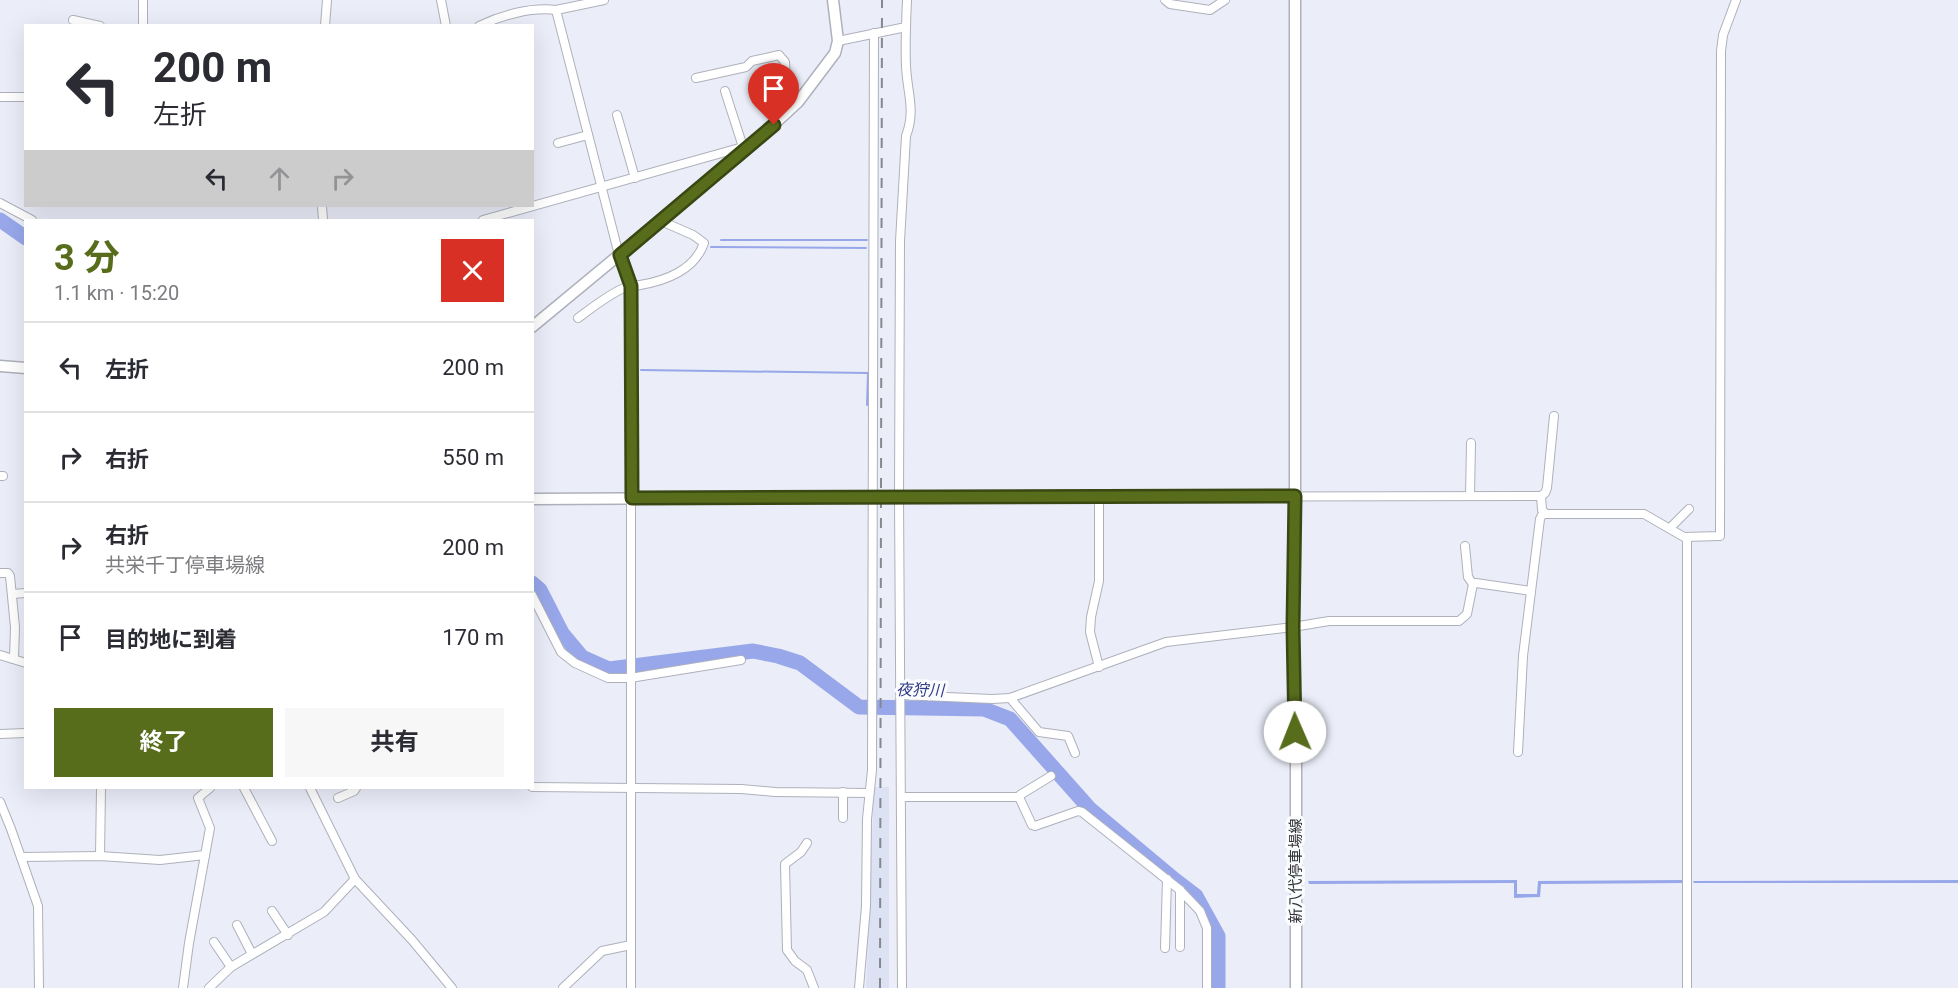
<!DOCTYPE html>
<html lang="ja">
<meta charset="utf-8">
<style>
:root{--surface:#fff;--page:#f7f7f7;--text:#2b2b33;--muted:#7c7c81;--line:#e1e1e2;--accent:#576d1c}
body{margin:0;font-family:Roboto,"Noto Sans JP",sans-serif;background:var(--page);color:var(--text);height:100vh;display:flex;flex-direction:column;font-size:22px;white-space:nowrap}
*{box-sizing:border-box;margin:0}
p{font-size:20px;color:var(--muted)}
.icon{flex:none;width:33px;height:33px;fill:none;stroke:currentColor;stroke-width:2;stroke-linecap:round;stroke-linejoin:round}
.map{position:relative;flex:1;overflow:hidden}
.sheet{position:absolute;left:24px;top:219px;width:510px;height:570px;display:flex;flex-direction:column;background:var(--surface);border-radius:0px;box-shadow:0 6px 24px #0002}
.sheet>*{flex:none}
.hud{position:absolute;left:24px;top:24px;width:510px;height:183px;border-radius:0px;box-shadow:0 6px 24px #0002;background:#fff;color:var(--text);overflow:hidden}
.pin{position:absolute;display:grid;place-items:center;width:51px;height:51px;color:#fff;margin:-62px -26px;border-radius:50% 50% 50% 0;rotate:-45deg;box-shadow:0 0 6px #0007}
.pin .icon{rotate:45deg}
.me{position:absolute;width:66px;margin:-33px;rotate:359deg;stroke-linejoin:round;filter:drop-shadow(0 0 4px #0008)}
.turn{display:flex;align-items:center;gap:21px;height:126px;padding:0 30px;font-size:27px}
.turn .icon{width:78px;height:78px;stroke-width:2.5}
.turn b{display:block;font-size:42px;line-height:51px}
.lanes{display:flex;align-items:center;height:57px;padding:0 30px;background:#0003;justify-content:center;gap:30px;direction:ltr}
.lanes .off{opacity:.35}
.round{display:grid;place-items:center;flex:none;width:63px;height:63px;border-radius:0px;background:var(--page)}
.head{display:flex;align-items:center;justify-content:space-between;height:102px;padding:0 30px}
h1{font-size:36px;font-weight:700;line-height:45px;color:var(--accent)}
.cta{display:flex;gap:12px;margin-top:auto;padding:12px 30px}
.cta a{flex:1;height:69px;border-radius:0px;background:var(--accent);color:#fff;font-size:24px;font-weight:700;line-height:69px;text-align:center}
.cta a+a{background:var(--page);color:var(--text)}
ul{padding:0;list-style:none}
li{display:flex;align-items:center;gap:18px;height:90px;padding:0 30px;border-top:2px solid var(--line)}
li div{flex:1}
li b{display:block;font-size:22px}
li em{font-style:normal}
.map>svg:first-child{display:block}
</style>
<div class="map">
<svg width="1958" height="988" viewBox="0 0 1958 988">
<rect width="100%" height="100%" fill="#ebeef9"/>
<polygon fill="#dce1f3" points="874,787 889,787 889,988 866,988"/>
<g fill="#97a7e9">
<polygon points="1517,880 1517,894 1537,894 1538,881 1684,880 1684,883 1541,884 1540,897 1514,898 1514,883 1309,884 1308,881"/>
<polygon points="1958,880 1958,883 1694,883 1693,881"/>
</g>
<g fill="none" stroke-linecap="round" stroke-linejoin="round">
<g stroke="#97a7e9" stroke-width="2">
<polyline points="721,240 867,240"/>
<polyline points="711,247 866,248"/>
<polyline points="641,370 868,373 867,405"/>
</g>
<g stroke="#97a7e9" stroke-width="15">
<polyline points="0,220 26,238"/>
<polyline points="532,583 540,590 562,633 582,657 609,669 753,651 778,656 800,663 859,707 984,709 1010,719 1090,809 1175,880 1196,896 1218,936 1218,988"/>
</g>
<g stroke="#aeb1bb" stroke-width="10">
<g id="street">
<polyline points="441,0 446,26"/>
<polyline points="1165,0 1170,4 1210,10 1225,0"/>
<polyline points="556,10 619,255 631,286 631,988"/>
<polyline points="73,20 100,26"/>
<polyline points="143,26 143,0"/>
<polyline points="325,26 327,0"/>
<path d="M479,26C502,15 531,7 556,10L604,0"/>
<polyline points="838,41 906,27"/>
<polyline points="696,78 746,67 752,61 779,55 785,62 787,113"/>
<polyline points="725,91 743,147"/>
<polyline points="0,97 26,97"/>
<polyline points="617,115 635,178"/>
<polyline points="558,143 588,135"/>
<polyline points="0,203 32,220"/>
<polyline points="322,206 323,220"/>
<polyline points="483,220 743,147 747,149"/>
<path d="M578,318C593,307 609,294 626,287C630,285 635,286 640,285C665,281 695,270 704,243L693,235L661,221"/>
<polyline points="0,476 3,476"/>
<polyline points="1470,496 1471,443"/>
<polyline points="1541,496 1545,493 1547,488 1554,416"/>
<polyline points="899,497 1541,496 1542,510 1546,514 1644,514 1684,537 1720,536 1721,51 1723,35 1736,0"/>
<polyline points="1670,528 1689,509"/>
<polyline points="1687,537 1687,988"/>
<polyline points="1465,546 1468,577 1473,584"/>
<polyline points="0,573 8,573 10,576 15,627 14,659"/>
<polyline points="12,594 26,593"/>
<polyline points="532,595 561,652 575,663 608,678 630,678 741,660"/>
<polyline points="0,655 26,663"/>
<polyline points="1099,667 1090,632 1091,617 1099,581 1099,497"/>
<polyline points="901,695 992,699 1010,698 1166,642 1293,627 1329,621 1459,621 1467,614 1473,584 1476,583 1531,591"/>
<polyline points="1010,698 1039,732 1068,736 1075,753"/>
<polyline points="0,734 26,733"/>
<polyline points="1518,752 1523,656 1540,519 1543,513"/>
<polyline points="532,787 741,789 775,792 869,793"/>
<polyline points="244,788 272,841"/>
<polyline points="310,788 355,879 412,940 452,988"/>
<polyline points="901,797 1019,797 1032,825 1035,826 1078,811 1082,812 1180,890 1200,911 1207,928 1207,988"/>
<polyline points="1019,797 1020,795 1051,776"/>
<polyline points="338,798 354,791 356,788"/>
<polyline points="0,802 11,829 38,906 39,988"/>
<polyline points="843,818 843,792"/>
<polyline points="807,843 801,852 785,864 787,950 795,961 807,970 814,988"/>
<polyline points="100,856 101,788"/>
<polyline points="21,857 100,856 160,860 205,855"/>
<polyline points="272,911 288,935"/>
<polyline points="237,925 252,954"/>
<polyline points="214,942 231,967"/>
<polyline points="1180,947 1180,890"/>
<polyline points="1165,948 1167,879"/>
<polyline points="183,988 189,943 210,828 198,798 210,788"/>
<polyline points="209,988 231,967 324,912 355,879"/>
<polyline points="563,988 602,951 631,945"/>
<polyline points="859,988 866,906 867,819 872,770 874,33"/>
<path d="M902,988L899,497L900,241L906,136C916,110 907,92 906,66C905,44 906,22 907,0"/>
</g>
</g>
<g stroke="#aeb1bb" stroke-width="13">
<g id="secondary">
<polyline points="1295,0 1295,497 1293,627 1296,753 1296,988"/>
<polyline points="532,327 747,149 798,102 835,53 838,41 833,0"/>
<polyline points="0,366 26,368"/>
<polyline points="532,499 899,497"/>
</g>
</g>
<use href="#street" stroke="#fff" stroke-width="8"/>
<use href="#secondary" stroke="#fff" stroke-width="10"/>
<polyline stroke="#86888f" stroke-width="2" stroke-dasharray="10 10" stroke-linecap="butt" points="880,988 882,0"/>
</g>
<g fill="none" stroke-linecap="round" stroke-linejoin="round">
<g stroke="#394712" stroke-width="15">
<polyline id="route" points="774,125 620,255 631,286 632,498 1295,496 1293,627 1295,732"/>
</g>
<use href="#route" stroke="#576d1c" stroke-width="10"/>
</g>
<g text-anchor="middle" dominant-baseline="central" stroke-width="6" stroke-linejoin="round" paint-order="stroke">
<g font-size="15" fill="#313236" stroke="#fbfcfe">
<text transform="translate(1296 871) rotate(-90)">新八代停車場線</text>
</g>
<g font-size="16" font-style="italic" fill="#2f3985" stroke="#fbfcfe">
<text transform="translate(920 690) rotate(1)">夜狩川</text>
</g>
</g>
</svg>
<div class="pin" style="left:774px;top:125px;background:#d93025"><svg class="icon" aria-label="arrive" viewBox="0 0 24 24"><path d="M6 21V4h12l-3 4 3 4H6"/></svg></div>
<svg class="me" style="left:1295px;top:732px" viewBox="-20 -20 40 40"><circle r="19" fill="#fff"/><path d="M0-13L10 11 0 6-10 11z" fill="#576d1c"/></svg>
<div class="hud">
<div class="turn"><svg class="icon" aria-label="left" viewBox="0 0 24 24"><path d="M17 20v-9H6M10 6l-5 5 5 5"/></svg><div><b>200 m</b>左折</div></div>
<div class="lanes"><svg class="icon" aria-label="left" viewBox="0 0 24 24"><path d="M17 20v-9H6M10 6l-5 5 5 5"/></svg><svg class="icon off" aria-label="ahead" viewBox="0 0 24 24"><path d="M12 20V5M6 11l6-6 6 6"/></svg><svg class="icon off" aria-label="right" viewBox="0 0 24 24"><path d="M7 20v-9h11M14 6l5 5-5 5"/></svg></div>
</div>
<section class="sheet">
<div class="head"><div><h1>3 分</h1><p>1.1 km · 15:20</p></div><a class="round" style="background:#d93025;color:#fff"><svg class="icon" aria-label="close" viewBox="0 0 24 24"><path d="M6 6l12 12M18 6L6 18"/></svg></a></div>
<ul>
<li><svg class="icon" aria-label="left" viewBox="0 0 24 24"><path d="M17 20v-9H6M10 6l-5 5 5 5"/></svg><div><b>左折</b></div><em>200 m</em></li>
<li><svg class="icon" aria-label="right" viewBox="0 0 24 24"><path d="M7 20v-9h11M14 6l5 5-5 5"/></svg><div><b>右折</b></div><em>550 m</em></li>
<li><svg class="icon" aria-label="right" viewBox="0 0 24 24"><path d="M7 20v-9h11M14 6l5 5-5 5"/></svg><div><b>右折</b><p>共栄千丁停車場線</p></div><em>200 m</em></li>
<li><svg class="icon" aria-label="arrive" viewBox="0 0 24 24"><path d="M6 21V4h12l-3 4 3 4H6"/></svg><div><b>目的地に到着</b></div><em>170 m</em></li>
</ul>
<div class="cta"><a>終了</a><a>共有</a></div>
</section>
</div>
